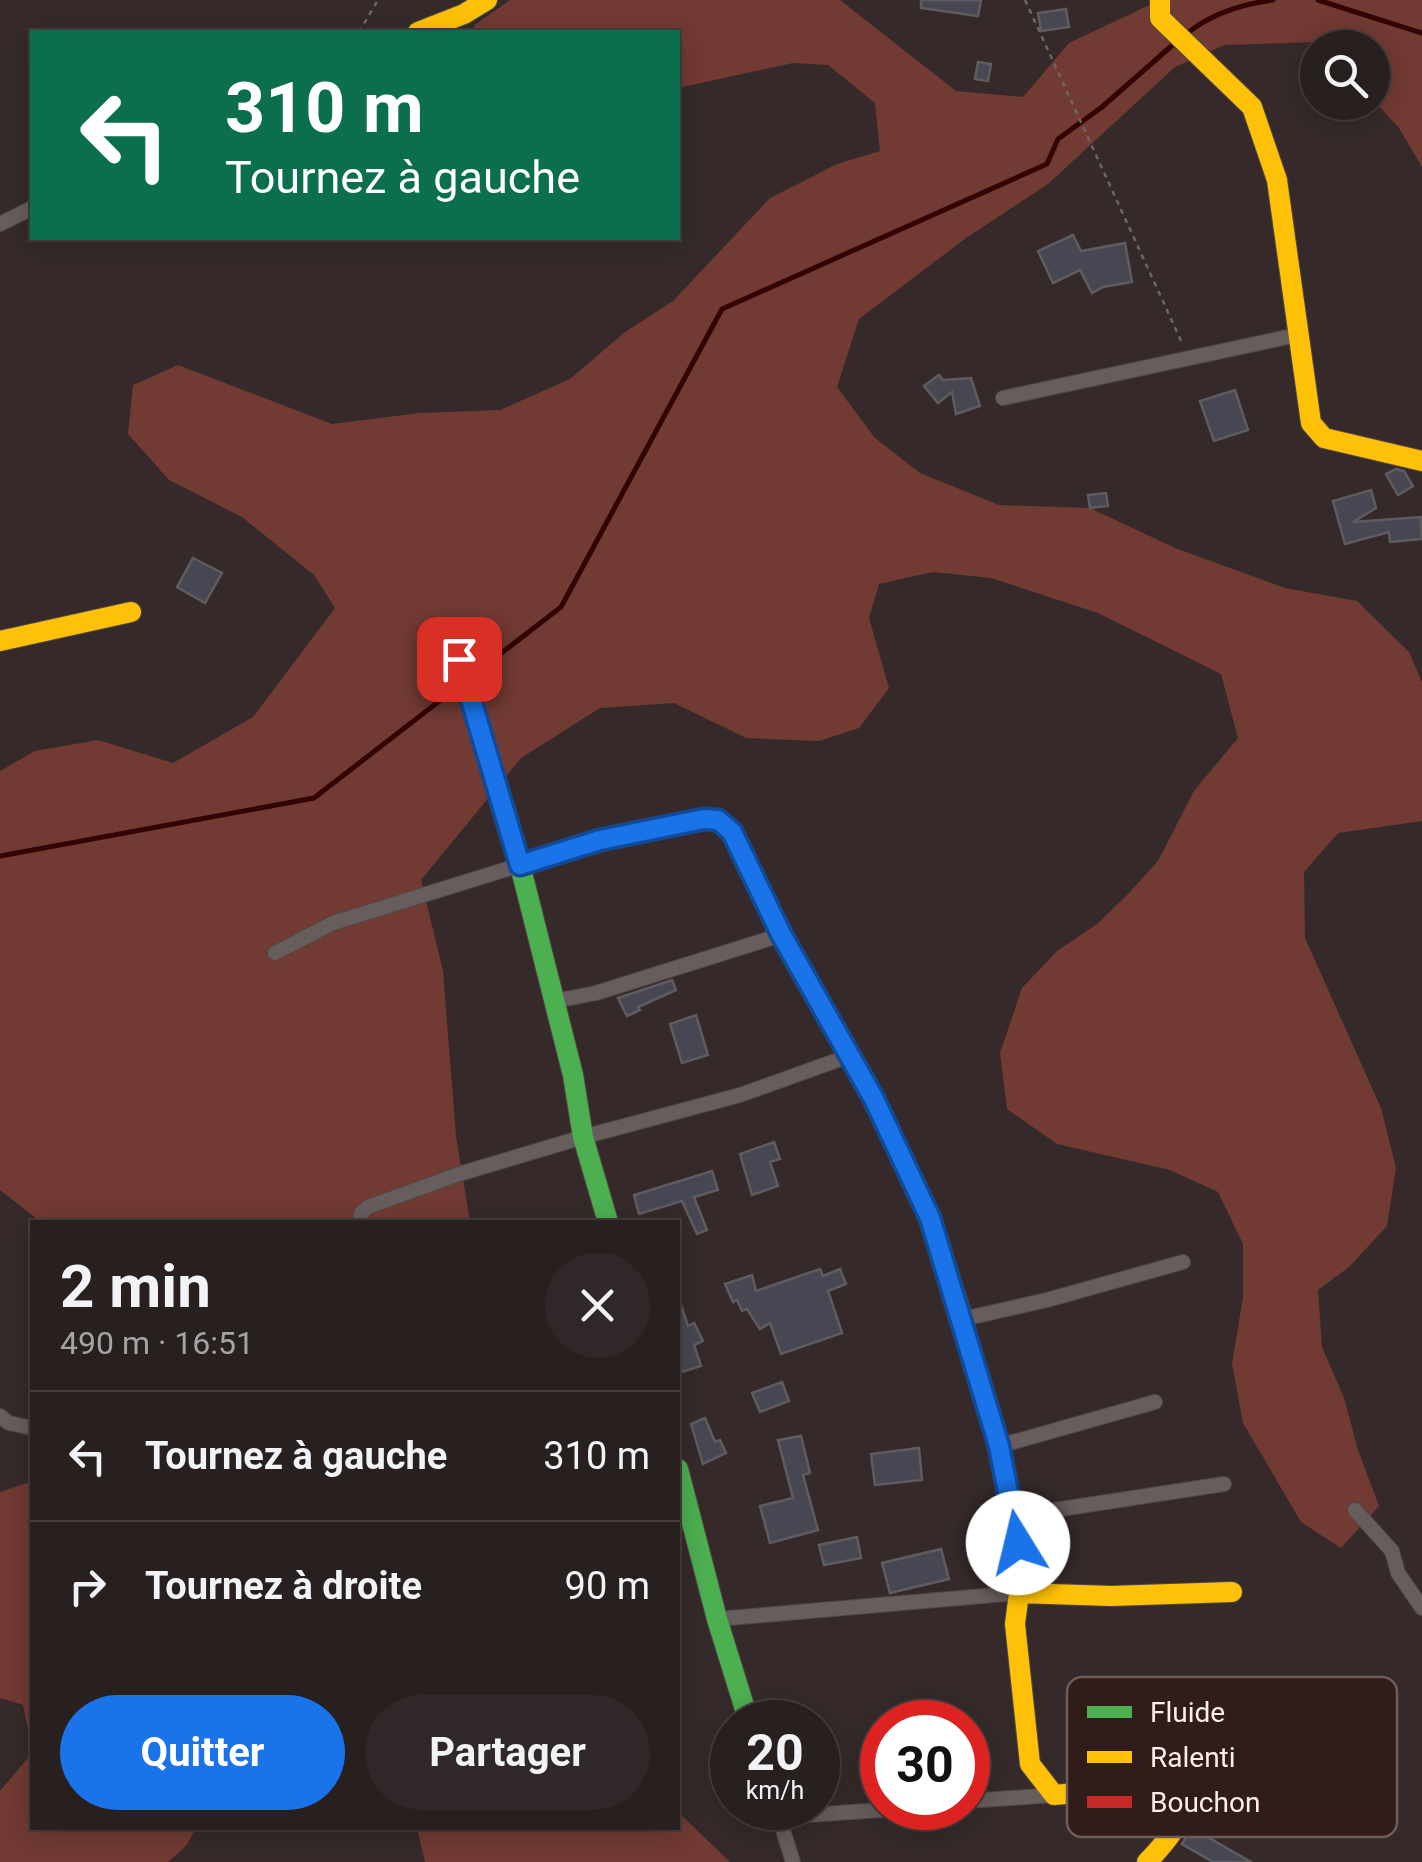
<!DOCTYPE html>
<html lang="fr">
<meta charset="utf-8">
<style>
:root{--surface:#28201f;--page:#302828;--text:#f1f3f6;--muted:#a5a3a4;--line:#443e3d;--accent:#1a73e8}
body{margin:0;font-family:Roboto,sans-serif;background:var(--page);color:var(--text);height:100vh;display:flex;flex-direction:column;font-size:38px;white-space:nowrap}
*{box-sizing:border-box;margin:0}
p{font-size:32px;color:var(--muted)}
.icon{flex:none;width:55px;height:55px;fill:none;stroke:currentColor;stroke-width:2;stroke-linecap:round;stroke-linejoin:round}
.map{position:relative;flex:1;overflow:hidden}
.panel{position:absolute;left:30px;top:1220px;width:650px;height:610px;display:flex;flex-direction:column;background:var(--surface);border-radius:0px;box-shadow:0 5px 25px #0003,0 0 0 2px var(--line)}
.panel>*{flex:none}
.hud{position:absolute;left:30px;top:30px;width:650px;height:210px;border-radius:0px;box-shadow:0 5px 25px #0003,0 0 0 2px var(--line);background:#0b6e4f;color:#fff;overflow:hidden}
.controls{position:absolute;left:1300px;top:30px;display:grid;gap:20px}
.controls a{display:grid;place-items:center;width:90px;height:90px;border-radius:50%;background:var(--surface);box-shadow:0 5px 25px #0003,0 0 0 2px var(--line);font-size:50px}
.speed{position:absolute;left:710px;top:1700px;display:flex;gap:20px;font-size:50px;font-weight:700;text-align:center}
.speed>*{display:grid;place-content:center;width:130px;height:130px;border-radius:50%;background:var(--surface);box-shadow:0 5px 25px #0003,0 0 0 2px var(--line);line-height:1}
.speed small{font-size:25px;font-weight:400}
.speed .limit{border:15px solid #d22;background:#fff;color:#111}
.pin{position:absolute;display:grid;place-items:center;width:85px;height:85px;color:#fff;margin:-42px;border-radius:20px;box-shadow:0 5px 15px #0006}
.me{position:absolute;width:110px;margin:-55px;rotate:351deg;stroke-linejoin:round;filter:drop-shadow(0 0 8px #0008)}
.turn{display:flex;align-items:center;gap:35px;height:210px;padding:0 30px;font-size:45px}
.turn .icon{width:130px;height:130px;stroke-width:2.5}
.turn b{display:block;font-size:70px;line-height:85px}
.round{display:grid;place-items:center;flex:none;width:105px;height:105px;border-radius:52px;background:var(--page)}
.head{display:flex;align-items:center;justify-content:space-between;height:170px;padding:0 30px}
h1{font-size:60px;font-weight:700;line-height:75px}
.cta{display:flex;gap:20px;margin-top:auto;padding:20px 30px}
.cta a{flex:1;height:115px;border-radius:60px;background:var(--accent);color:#fff;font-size:40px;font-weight:700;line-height:115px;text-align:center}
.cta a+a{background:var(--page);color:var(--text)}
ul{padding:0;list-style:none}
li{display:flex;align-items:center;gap:30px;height:130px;padding:0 30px;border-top:2px solid var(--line)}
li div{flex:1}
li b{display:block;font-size:38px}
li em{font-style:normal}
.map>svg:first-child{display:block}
</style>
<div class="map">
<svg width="1422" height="1862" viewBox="0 0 1422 1862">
<rect width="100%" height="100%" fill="#352a29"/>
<g fill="#713a33">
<polygon points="510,0 840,0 956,91 1023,97 1069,43 1160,0 1422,0 1422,167 1399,128 1373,100 1372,48 1322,47 1314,42 1225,45 1175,67 1048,184 966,238 859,319 837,387 875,438 920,473 999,505 1090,508 1175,548 1285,588 1357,601 1409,652 1422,682 1422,821 1338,833 1304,872 1305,938 1381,1108 1396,1168 1387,1226 1349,1267 1318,1290 1322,1347 1344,1398 1358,1450 1379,1506 1341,1548 1301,1522 1243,1423 1232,1364 1243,1297 1243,1244 1218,1192 1170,1170 1057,1144 1007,1109 1000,1053 1022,988 1057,951 1097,924 1128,894 1158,861 1194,791 1238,738 1221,674 1098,613 991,578 933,572 879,584 869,618 889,688 859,728 819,741 746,738 674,703 600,708 521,758 421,880 443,971 456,1136 470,1222 41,1222 0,1190 0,771 35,751 98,740 173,763 253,717 335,608 314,575 242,517 169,480 128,434 133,385 178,365 332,424 420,413 500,410 570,379 625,332 673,301 770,198 837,164 880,151 875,103 828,65 793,63 678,88 678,32 471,32 476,24"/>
<polygon points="30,1482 32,1484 32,1751 23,1705 0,1698 0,1492"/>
<polygon points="32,1753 32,1828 196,1828 187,1845 168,1862 0,1862 0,1791"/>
<polygon points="678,1812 730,1862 425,1862 417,1828 678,1828"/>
</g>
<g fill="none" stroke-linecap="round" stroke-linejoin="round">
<g stroke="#320404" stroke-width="5">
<polyline points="1318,0 1422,33"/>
<path d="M1185,35C1210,14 1242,4 1273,0"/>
<polyline points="0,856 314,798 561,607 722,309 1047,164 1058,139 1102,107 1176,42"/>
</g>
</g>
<g fill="#464752" stroke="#5f5c5f" stroke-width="2.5">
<polygon points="921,0 981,0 978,16 921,8"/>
<polygon points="1066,9 1069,27 1041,31 1038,13"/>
<polygon points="978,62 991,64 988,81 975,79"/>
<polygon points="1073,235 1081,251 1125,243 1132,282 1103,287 1092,293 1080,270 1053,283 1038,251"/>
<polygon points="939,375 943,380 971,378 980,406 956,414 952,392 938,403 924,386"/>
<polygon points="1235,390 1248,430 1214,441 1200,401"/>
<polygon points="1396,469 1404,471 1413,486 1398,495 1386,474"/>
<polygon points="1371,490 1376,508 1353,522 1421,517 1422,539 1390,542 1389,532 1345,544 1333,501"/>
<polygon points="1106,493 1108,506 1090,508 1088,495"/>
<polygon points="193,558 222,573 205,603 177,587"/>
<polygon points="672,980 676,990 638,1007 640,1010 627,1016 618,998"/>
<polygon points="696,1015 708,1055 682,1063 670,1024"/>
<polygon points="774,1142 780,1159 770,1162 778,1186 752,1195 740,1154"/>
<polygon points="712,1171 718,1190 694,1197 707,1230 697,1234 682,1201 639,1214 634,1195"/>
<polygon points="820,1269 823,1276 840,1269 846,1284 828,1291 842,1333 781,1354 770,1323 760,1329 747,1309 742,1311 737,1300 733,1302 725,1284 752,1275 756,1291"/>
<polygon points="680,1302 688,1326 694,1323 703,1341 694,1345 701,1366 682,1372 678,1359"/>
<polygon points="782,1382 789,1401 760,1412 752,1393"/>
<polygon points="705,1418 715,1442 720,1440 726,1453 703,1464 691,1424"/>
<polygon points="801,1436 810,1473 803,1475 818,1530 770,1543 760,1506 793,1498 778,1440"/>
<polygon points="919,1448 922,1480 875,1485 871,1454"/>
<polygon points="857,1537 861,1558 824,1565 819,1545"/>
<polygon points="941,1549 949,1579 890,1593 882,1563"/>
<polygon points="1192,1828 1251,1862 1213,1862 1182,1844"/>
</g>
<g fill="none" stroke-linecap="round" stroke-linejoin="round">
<g stroke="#514846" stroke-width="16">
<g id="street">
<polyline points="0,224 32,208"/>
<polyline points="1003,398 1297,335"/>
<polyline points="275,953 333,923 520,865 459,659"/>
<polyline points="555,1001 596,993 781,935"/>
<polyline points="360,1222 361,1213 368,1207 459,1174 583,1137 740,1095 849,1056"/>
<polyline points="0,1416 9,1423 32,1428"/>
<polyline points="999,1446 963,1319 1047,1300 1183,1262"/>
<polyline points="1355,1510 1392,1551 1398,1573 1422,1608"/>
<polyline points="1015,1516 999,1446 1155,1402"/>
<polyline points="717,1619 1019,1593 1021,1570 1015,1516 1224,1484"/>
<polyline points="968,1801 1054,1795"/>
<polyline points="776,1808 793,1862"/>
<polyline points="779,1817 910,1808"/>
</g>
</g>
<g stroke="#514846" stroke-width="22">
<g id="fast">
<polyline points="608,1222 583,1137 573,1075 520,865 600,840 704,819 719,820 732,832 795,960"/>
<polyline points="678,1469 717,1619 749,1722"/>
</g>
</g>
<g stroke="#514846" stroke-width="22">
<g id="slow">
<polyline points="1160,0 1160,18 1252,107 1277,180 1311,423 1324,438 1422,461"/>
<polyline points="418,32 464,14 487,0"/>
<polyline points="0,641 131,612"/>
<path d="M1147,1862C1244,1763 1115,1791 1054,1795L1030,1764L1015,1624L1019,1593L1111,1596L1232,1592"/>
</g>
</g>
<g stroke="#514846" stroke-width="22">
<polyline id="jam" points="795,960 875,1099 930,1217 963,1319"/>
</g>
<g stroke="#6d6664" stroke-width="2.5" stroke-dasharray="5 5" stroke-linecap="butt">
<polyline points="1025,0 1183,345"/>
<polyline points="359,32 378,0"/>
</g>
<use href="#street" stroke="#665d5c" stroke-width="14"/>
<use href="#fast" stroke="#4caf50" stroke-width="20"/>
<use href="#slow" stroke="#ffc107" stroke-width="20"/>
<use href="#jam" stroke="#c62828" stroke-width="20"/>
</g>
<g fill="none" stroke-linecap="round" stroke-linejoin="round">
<g stroke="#114b97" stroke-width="25">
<polyline id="route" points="459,659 520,865 600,840 704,819 718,820 732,832 781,934 874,1099 930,1218 999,1446 1018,1543"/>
</g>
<use href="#route" stroke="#1a73e8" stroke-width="18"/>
</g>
<rect x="1067" y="1677" width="330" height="160" rx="15" fill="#301d19" stroke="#6e5c58" stroke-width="2.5"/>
<rect x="1087" y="1706" width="45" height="12" fill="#4caf50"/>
<rect x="1087" y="1751" width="45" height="12" fill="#ffc107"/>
<rect x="1087" y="1796" width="45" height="12" fill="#c62828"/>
<g font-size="28" fill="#fdefec">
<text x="1150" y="1722">Fluide</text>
<text x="1150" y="1767">Ralenti</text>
<text x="1150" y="1812">Bouchon</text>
</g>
</svg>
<div class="controls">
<a><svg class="icon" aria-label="search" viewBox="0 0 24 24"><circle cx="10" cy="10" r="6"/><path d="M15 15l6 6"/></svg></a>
</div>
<div class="speed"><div>20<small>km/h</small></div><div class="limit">30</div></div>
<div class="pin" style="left:459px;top:659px;background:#d93025"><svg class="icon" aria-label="arrive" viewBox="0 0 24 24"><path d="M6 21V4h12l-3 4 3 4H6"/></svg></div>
<svg class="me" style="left:1018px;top:1543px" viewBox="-20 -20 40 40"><circle r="19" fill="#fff"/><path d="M0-13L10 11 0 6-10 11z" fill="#1a73e8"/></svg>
<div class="hud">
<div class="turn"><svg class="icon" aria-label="left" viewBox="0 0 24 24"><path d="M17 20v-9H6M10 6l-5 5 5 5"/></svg><div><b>310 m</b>Tournez à gauche</div></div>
</div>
<section class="panel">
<div class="head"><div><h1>2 min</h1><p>490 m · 16:51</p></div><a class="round"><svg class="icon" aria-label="close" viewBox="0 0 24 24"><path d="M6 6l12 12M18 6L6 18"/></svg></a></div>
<ul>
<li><svg class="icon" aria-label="left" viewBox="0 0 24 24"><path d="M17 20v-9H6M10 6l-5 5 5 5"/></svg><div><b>Tournez à gauche</b></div><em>310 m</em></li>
<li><svg class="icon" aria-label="right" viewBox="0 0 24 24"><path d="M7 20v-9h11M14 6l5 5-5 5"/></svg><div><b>Tournez à droite</b></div><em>90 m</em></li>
</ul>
<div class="cta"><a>Quitter</a><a>Partager</a></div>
</section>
</div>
